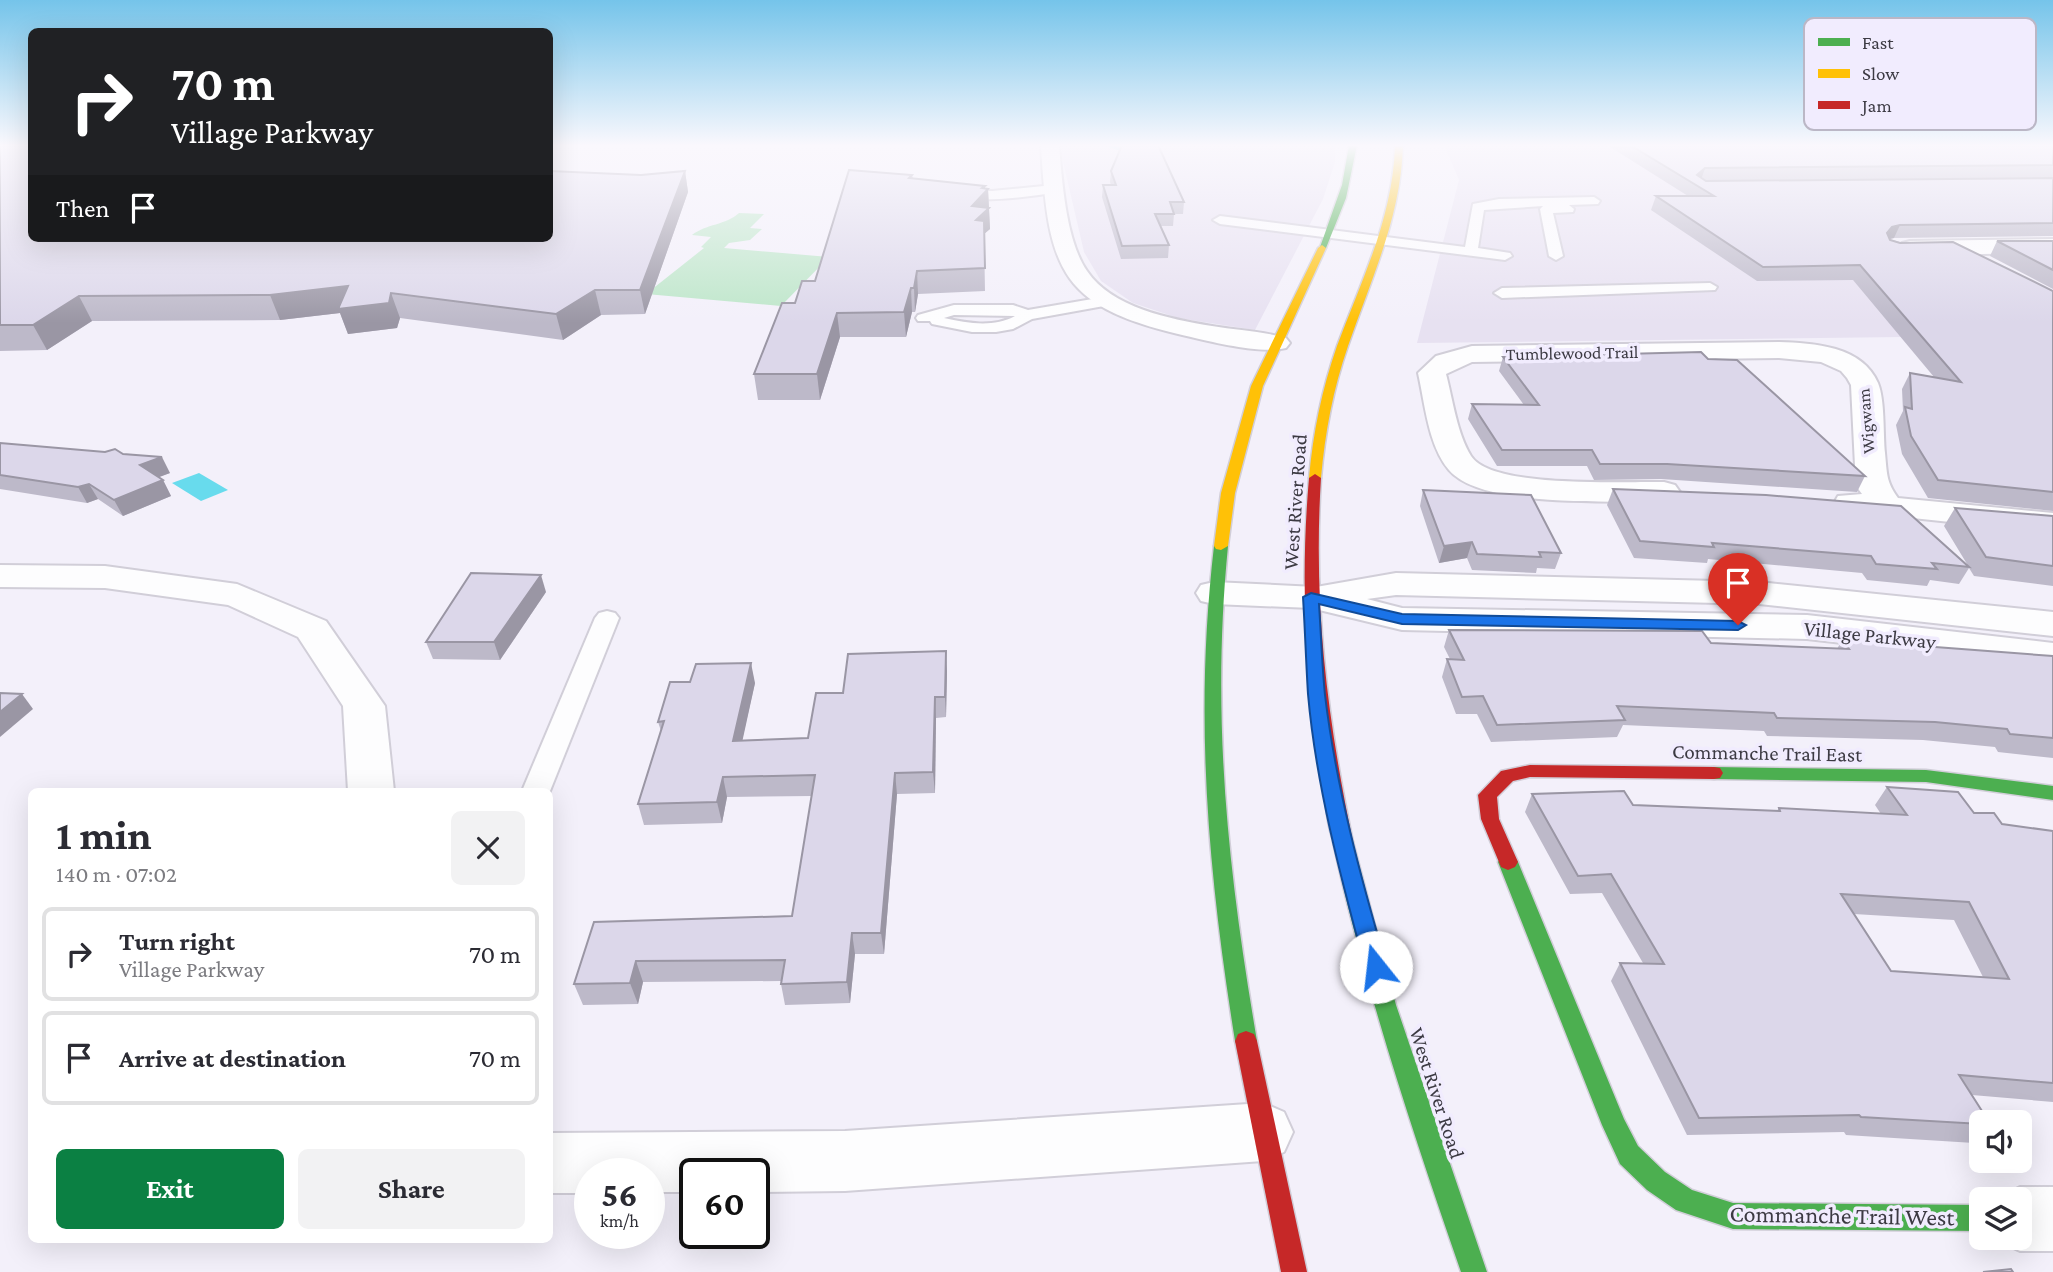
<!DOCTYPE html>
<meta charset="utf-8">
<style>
:root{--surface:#fff;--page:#f2f2f3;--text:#2b2b33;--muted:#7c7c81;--line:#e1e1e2;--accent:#0b8043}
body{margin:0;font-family:"Crimson Pro",serif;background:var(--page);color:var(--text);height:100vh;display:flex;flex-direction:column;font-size:26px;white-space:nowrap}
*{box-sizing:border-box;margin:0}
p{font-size:23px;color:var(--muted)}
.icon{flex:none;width:38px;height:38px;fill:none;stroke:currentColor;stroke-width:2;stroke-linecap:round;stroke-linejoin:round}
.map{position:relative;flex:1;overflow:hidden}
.drawer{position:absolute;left:28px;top:788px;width:525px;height:455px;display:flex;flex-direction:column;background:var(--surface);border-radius:10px;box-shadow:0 7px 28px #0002}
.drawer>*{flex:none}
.hud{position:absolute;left:28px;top:28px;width:525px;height:214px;border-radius:10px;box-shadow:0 7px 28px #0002;background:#202124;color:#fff;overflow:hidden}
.controls{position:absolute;left:1969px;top:1110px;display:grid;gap:14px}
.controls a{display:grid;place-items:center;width:63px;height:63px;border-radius:10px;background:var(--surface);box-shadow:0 7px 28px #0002;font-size:35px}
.speed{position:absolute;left:574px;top:1158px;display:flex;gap:14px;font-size:35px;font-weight:700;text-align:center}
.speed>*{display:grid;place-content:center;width:91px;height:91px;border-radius:50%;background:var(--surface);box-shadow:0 7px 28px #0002;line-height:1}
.speed small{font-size:18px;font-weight:400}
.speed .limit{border:4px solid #111;border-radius:10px;background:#fff;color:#111}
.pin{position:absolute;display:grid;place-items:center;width:60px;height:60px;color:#fff;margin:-72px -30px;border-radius:50% 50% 50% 0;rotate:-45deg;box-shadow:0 0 7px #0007}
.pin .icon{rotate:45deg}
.me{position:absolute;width:77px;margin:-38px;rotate:344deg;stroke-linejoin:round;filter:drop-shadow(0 0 5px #0008)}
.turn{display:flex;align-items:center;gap:24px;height:147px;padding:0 28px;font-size:32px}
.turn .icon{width:91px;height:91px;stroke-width:2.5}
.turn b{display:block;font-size:49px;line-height:60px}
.then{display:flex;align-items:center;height:66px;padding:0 28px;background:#0003;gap:14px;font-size:26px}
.round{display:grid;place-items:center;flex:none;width:74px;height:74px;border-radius:10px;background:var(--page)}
.overview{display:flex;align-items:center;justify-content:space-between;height:119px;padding:0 28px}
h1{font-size:42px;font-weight:700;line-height:52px}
.action{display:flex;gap:14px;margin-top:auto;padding:14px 28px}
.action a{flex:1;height:80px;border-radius:10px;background:var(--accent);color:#fff;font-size:28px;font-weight:700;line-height:80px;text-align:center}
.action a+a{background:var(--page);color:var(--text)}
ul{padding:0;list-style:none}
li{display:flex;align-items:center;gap:21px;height:94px;margin:0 14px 10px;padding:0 14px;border:4px solid var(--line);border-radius:10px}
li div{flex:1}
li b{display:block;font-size:26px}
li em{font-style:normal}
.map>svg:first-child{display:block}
</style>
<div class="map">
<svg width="2053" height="1272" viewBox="0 0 2053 1272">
<rect width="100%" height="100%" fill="#f3f0fa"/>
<g fill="#e7e1f1">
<polygon points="1062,145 1335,145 1335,162 1323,199 1255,330 1178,318 1133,303 1101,281 1084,252 1061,153"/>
<polygon points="1444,145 2053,145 2053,191 1750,195 1985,336 1417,343 1459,180"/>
</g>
<path fill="#bde6c9" d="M739,213L764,214L750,228L762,229L750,240L729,243L724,248L829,257L781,306L646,294L704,248L701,247L711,237L692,235C706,224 726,225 739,213Z"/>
<polygon fill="#68dbed" points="199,473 228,490 201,501 172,483"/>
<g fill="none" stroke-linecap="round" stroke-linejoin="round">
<polygon fill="#68dbed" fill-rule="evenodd" points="1103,145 1113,145 1124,149 1121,151"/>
<g stroke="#d1ced8" stroke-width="4">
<g id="lane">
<path d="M1054,185L1060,189L1058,192C1036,196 964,206 948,193L954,189L992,191Z"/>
<polygon points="1594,197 1600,201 1598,204 1569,205 1574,209 1573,212 1553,213 1563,256 1556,260 1549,256 1540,209 1543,206 1484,210 1478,248 1510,253 1512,256 1505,260 1220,224 1213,220 1220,216 1465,247 1473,204 1499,199"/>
<polygon points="1710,283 1717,287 1715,290 1502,298 1494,293 1502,288"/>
<path d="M1110,296L1118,301L1115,304L1032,319L1013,329L996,332H972L932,324L930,321H918L916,318L918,315L954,305H1013L1028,310ZM954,315L1015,316C993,328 967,323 944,318Z"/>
<polygon points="607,611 615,613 619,618 550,791 522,791 595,618 599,613"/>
</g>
</g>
<g stroke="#d1ced8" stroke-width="4">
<g id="street">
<path d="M1041,145H1059C1062,181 1066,241 1087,271C1112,308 1170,319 1212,326C1236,330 1262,331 1286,338L1290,343L1286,348C1262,354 1216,343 1191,337C1061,308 1048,274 1041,145Z"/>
<polygon points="2053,239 2053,253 1910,255 1902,253 1899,248 1902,243 1910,241"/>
<path d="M1779,342C1814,343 1862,346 1878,383C1885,400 1883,434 1885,453C1887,473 1886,482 1898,498L2053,513V533L1838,510L1834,503L1838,496L1862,494L1856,486L1851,385L1847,378L1841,371L1821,362L1779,358L1472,362L1446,374C1453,401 1457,433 1471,456C1492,489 1626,481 1664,482L1675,485L1680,492L1675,499L1664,502C1614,500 1482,509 1449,470C1428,445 1425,404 1418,373L1436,356L1472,346Z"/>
<polygon points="0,565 105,566 237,584 326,621 385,706 394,791 348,791 343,706 298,637 228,605 105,588 0,587"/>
<polygon points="1396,573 1759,582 2053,612 2053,636 1759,604 1396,595 1367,599 1402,608 1807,615 2053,643 2053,667 1807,639 1402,630 1311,608 1214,604 1201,601 1196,593 1201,585 1214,582 1316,587"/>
<polygon points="1263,1103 1284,1112 1293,1132 1284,1152 1263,1161 845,1191 754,1192 754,1174 695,1174 695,1192 649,1192 649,1174 590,1174 590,1193 550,1193 550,1133 845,1131"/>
<polygon points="2020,1187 2053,1187 2053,1251 2020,1251 1998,1241 1996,1237 2020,1237 2020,1199 1997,1199"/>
</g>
</g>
<g stroke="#d1ced8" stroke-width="3">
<g id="fast">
<polygon points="1349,145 1357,145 1346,198 1326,248 1319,250 1342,185"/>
<path d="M1221,542L1228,546C1211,719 1228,871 1257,1041L1254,1048L1246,1051L1238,1048L1235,1041C1208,870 1194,719 1214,546Z"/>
<polygon points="1714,767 1926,770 2053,786 2053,800 1926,782 1714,779 1708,778 1705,773 1708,768"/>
<path d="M1343,835L1350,837L1353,842L1396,1005L1487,1272H1461C1412,1130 1365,989 1333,842L1336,837Z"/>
<polygon points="1508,854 1515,857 1518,862 1624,1119 1638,1146 1665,1172 1692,1190 1733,1203 1981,1205 1981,1231 1733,1229 1676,1210 1647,1190 1620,1164 1602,1125 1498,862 1501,857"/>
</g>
</g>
<g stroke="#d1ced8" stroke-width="3">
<g id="slow">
<path d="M1395,145H1403C1401,218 1371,279 1348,346C1333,389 1325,433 1321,478L1315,482L1309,478C1313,433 1322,389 1337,346C1362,279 1393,218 1395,145Z"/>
<polygon points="1322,245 1326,248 1263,386 1235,493 1228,546 1221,550 1216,549 1214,546 1221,493 1251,386 1318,248"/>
</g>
</g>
<g stroke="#d1ced8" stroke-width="3">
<g id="jam">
<path d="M1315,474L1321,478C1313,605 1327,717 1353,842L1350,847L1343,849L1336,847C1327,830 1326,804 1323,784C1305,682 1300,581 1309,478Z"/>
<polygon points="1530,765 1714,767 1720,768 1723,773 1720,778 1714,779 1530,777 1513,781 1497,797 1499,819 1518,862 1515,867 1508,870 1501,867 1481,819 1478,795 1501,771"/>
<polygon points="1246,1031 1254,1034 1257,1041 1307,1272 1281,1272 1235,1041 1238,1034"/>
</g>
</g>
<use href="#lane" fill="#fdfdfe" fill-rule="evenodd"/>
<use href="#street" fill="#fdfdfe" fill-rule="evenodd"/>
<use href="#fast" fill="#4caf50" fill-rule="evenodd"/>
<use href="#slow" fill="#ffc107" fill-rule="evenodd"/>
<use href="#jam" fill="#c62828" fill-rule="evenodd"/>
</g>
<g fill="#bdb9c9" fill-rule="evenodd">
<polygon points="0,145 32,238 685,171 688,192 645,314 601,315 563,340 400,318 397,328 348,334 340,313 280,320 92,321 47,350 0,351"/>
<polygon points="1607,145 2053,145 2053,236 1894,238 1890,239 2053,291 2053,511 1928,498 1902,454 1896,425 1903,411 1902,389 1910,373 1934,377 1853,280 1757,281 1651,210 1656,196 1688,196"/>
<polygon points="1111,171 1184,202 1183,214 1174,214 1173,226 1160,226 1169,245 1168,258 1121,259 1102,197 1103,185 1111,185 1110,182"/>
<polygon points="912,175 913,178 985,186 985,189 988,189 990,229 984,234 985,291 918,294 915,312 912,312 906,337 840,337 820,400 758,400 754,374 815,281"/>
<polygon points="1997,241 2053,241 2053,289 1990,256"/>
<polygon points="1503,357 1708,359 1865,476 1857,492 1661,479 1594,480 1587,466 1497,466 1468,419 1472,404 1524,405 1499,371"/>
<polygon points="0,443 123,454 170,473 158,477 163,480 171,496 123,516 98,499 87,503 0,489"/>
<polygon points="1613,489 1967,564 1944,526 1955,508 2053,516 2053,586 1974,576 1969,568 1959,584 1930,580 1927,586 1867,580 1862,573 1708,559 1707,563 1634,558 1607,505"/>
<polygon points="1423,490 1561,553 1555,569 1537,568 1536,573 1472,570 1467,558 1439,563 1420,506"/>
<polygon points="546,592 500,660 433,659 426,642"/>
<polygon points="1449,630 1837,649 1842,640 2053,656 2053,758 1998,752 1995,747 1923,740 1767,736 1764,731 1623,725 1617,737 1491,742 1477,714 1456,714 1442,677 1447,659 1450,659 1444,647"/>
<polygon points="947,671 946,717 936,718 935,793 897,794 884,954 855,954 850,1003 785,1005 781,984 781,981 643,982 638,1004 583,1005 574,984 594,922 792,916 812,796 727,797 722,823 644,825 638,804 661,731 658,722 755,683 742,740 808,738 843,693"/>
<path d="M1887,787L1974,813L2002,824L2053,831V1102L1972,1095L1981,1122V1136L1974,1143L1846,1135L1844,1132L1687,1135L1611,981L1620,963H1643L1602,893L1570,894L1525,812L1532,794L1633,805L1777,811L1779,808L1881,814L1875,805ZM1854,914L1954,920L1983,977L1891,971Z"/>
</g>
<g fill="#9a96a4">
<polygon points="1705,168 1701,180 1697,175"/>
<polygon points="685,171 688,192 645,314 640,290"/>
<polygon points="985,186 985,192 988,189 990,229 984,234 985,291 984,235 976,223 972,206 982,188"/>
<polygon points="1900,225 1894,238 1885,240 1887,233 1892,227"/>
<polygon points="917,271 918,294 915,312 914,288"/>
<polygon points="348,286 391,293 400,318 397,328 348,334 340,313 280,320 270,295"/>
<polygon points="911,288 912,312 906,337 904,312"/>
<polygon points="595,290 601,315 563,340 556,314"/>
<polygon points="79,296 92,321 47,350 33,325"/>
<polygon points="837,313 840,337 820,400 817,374"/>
<polygon points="162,457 170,473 149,481 140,465"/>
<polygon points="163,480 171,496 123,516 114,500"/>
<polygon points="89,484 98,499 87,503 78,487"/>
<polygon points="1472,542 1467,558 1439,563 1444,546"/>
<polygon points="541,575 546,592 500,660 494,642"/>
<polygon points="946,651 947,671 946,717 945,697"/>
<polygon points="751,663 755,683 738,761 733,741"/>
<polygon points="22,694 33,709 0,737 0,712"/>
<polygon points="935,697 936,718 935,793 933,772"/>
<polygon points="895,773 897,794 884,954 881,933"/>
<polygon points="723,777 727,797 722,823 717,802"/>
<polygon points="852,933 855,954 850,1003 847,982"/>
<polygon points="636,961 643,982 638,1004 630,983"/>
</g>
<g fill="#dcd7ea" stroke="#9a96a4" stroke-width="2" fill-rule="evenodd">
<polygon points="0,145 32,145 32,238 550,238 550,171 641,175 685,171 640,290 595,290 556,314 391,293 389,303 338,309 348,286 270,295 79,296 33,325 0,325"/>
<polygon points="1122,145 1158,145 1184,202 1170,202 1174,214 1155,214 1169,245 1122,246 1103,185 1116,185 1111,171"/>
<polygon points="1630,145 2053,145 2053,165 1705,168 1697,175 1706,181 2053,178 2053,223 1900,225 1892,227 1887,233 1890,240 1900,243 1953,242 2053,291 2053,492 1938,480 1911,436 1905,407 1912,409 1910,373 1961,382 1860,265 1763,267 1656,196 1714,196"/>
<polygon points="849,170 912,175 909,178 985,186 982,188 988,189 972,206 989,208 976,220 984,221 985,268 917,271 914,288 911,288 904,312 837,313 817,374 754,374 782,303 795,303 802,281 815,281"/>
<polygon points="1997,241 2053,241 2053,270"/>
<polygon points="1701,352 1708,359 1737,360 1865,476 1667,464 1600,464 1592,450 1502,450 1472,404 1539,405 1503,357"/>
<polygon points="0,443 105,452 115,449 123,454 162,457 140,465 163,480 114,500 89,484 78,487 0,475"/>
<polygon points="1613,489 1766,495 1901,506 1969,567 1932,563 1937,569 1876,564 1871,556 1712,543 1714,547 1640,541"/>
<polygon points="1423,490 1531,495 1561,553 1539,552 1541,557 1477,554 1472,542 1444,546"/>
<polygon points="1955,508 2053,516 2053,566 1986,557"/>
<polygon points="471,573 541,575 494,642 426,642"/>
<polygon points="1449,630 1702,631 1711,643 1849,649 1842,640 1906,642 1909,645 2053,656 2053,738 2010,734 2007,729 1935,722 1777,718 1774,713 1617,706 1625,720 1497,725 1483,696 1462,697 1447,659 1464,660"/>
<polygon points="946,651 945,697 935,697 933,772 895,773 881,933 852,933 847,982 781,984 785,960 636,961 630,983 574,984 594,922 792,916 815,775 723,777 717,802 638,804 664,721 658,722 670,682 690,682 696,664 751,663 733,741 808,738 816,693 843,693 848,654"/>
<polygon points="0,693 22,694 0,712"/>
<path d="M1887,787L1958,792L1974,813H1994L2002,824L2053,831V1083L1959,1075L1989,1122H1981V1124L1861,1117L1859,1115L1699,1118L1620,963L1664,964L1611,874L1578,876L1532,794L1624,791L1633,805L1780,811L1779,808L1907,815ZM1841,894L1969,902L2009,979L1891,971Z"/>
<polygon points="2011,1269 2013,1272 1983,1272"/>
</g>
<linearGradient id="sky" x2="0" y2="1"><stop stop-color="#75c4ea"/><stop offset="0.45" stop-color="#faf8fd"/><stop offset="1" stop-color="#faf8fd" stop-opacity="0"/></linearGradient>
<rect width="2053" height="323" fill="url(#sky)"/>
<path fill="#1a73e8" stroke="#114b97" stroke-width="2" d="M1311,593L1402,614L1738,621L1746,625L1738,630L1402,624L1319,604C1321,634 1322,665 1325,695C1336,787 1361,879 1387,967L1384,974L1376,976L1368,974L1365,967C1341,878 1316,786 1308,694C1306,662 1305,629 1303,597Z"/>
<g text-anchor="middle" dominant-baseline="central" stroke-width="7" stroke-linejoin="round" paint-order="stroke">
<g font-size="18" fill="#3c3a43" stroke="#f1ecfe">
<text transform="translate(1572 353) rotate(-1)">Tumblewood Trail</text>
<text transform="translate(1866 421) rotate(-95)">Wigwam</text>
</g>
<g font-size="21" fill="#3c3a43" stroke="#f1ecfe">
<text transform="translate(1295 502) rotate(-86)">West River Road</text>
<text transform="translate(1870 635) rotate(6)">Village Parkway</text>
<text transform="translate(1767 753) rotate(1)">Commanche Trail East</text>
<text transform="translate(1437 1093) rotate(72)">West River Road</text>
</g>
<g font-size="24" fill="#3c3a43" stroke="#f1ecfe">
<text transform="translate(1842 1215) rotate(1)">Commanche Trail West</text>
</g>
</g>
<rect x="1804" y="18" width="232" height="112" rx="10" fill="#f1ecfe" stroke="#bbb7c6" stroke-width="2"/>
<rect x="1818" y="38" width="32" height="8" fill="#4caf50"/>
<rect x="1818" y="69" width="32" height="9" fill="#ffc107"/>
<rect x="1818" y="101" width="32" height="8" fill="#c62828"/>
<g font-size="19" fill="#3c3a43">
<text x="1862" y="49">Fast</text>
<text x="1862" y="80">Slow</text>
<text x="1862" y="112">Jam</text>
</g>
</svg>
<div class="controls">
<a><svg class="icon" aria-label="sound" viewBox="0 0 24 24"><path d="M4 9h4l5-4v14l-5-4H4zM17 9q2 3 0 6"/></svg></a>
<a><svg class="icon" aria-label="layers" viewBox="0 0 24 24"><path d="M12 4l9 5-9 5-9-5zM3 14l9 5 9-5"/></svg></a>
</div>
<div class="speed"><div>56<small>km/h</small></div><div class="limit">60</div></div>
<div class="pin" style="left:1738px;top:625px;background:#d93025"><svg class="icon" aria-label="arrive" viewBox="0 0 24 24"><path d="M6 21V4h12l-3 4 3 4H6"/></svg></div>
<svg class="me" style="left:1376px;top:967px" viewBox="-20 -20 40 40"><circle r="19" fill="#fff"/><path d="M0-13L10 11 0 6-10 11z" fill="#1a73e8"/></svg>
<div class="hud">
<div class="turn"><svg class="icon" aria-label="right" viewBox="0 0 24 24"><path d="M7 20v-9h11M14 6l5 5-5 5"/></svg><div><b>70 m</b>Village Parkway</div></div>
<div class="then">Then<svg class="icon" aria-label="arrive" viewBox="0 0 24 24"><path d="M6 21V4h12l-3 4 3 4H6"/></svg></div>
</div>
<section class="drawer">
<div class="overview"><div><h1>1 min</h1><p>140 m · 07:02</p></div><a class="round"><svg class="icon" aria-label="close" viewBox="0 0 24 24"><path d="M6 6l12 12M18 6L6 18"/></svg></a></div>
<ul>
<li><svg class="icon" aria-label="right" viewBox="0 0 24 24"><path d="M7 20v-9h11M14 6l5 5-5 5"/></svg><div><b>Turn right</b><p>Village Parkway</p></div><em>70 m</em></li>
<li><svg class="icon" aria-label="arrive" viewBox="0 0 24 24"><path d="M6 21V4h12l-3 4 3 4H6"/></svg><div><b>Arrive at destination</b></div><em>70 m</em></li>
</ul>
<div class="action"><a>Exit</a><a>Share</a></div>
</section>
</div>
